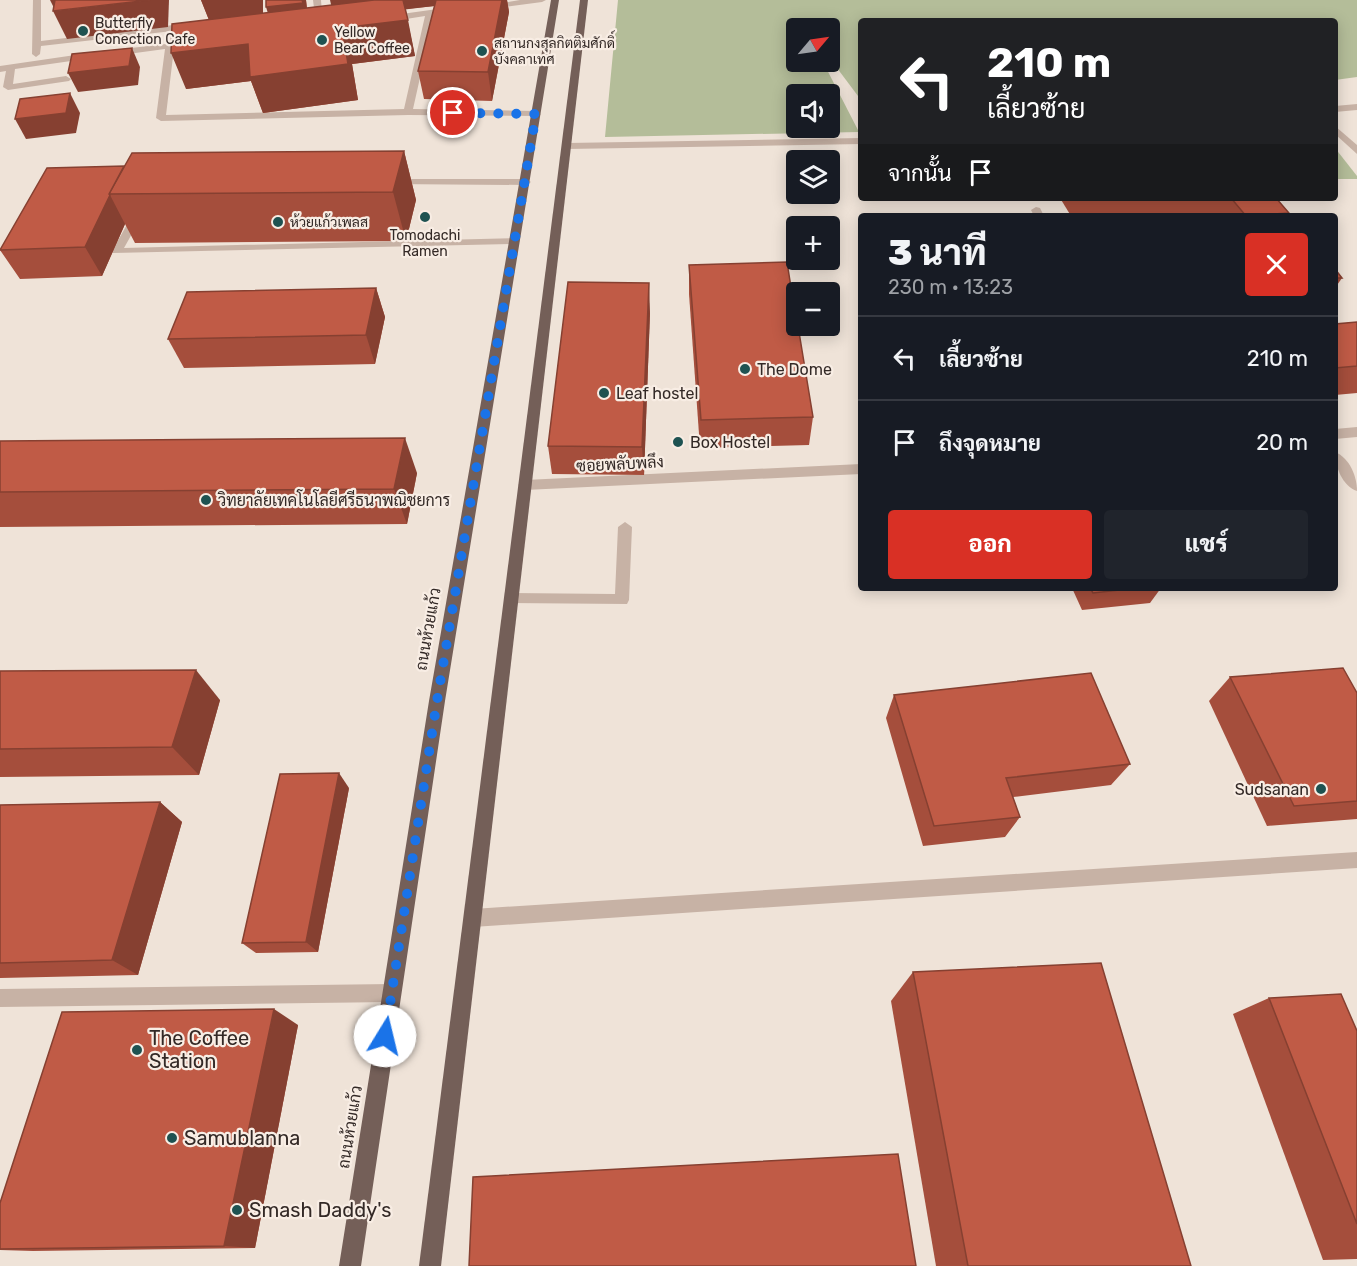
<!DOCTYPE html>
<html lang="th">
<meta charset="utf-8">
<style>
:root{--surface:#171b24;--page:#20242c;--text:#f1f3f6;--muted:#9ea1a6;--line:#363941;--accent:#d93025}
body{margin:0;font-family:Rubik,Sarabun,sans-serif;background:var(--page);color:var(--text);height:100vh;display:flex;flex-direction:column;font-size:22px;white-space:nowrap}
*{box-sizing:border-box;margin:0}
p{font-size:20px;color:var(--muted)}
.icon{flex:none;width:33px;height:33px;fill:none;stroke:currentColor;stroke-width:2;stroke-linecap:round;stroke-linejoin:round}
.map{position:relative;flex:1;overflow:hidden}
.side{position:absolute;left:858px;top:213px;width:480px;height:378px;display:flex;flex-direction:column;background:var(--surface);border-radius:6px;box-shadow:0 3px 15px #0003}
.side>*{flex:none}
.guide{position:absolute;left:858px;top:18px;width:480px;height:183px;border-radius:6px;box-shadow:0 3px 15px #0003;background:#202124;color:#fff;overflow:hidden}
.needle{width:39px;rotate:61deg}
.controls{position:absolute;left:786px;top:18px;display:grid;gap:12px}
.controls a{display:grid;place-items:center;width:54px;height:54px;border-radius:6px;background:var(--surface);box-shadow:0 3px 15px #0003;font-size:30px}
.pin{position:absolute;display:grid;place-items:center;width:51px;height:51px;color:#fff;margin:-26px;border:3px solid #fff;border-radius:50%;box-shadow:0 2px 6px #0007}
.me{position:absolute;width:66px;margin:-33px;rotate:9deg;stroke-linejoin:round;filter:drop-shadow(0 0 4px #0008)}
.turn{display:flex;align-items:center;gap:21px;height:126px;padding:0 30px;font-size:27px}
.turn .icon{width:78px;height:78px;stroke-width:2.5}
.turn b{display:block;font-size:42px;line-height:51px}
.then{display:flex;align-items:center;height:57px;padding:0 30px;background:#0003;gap:12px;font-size:22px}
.round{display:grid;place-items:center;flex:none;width:63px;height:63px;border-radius:6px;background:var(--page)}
.headline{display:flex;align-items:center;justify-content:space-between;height:102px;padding:0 30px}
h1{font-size:36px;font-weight:800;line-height:45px}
.primary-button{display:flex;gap:12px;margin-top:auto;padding:12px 30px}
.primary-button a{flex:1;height:69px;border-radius:6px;background:var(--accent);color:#fff;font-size:24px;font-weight:800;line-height:69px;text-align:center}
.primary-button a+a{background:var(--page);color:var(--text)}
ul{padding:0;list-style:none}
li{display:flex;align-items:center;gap:18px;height:84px;padding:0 30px;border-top:2px solid var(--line)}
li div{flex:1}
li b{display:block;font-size:22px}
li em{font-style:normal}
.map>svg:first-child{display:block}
</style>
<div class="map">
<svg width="1357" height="1266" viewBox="0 0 1357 1266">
<rect width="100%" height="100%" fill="#efe3d8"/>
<g fill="#b4bd99" fill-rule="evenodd">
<path d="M618,0H1357V77L1335,80V21H861V100L831,60L833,49L830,50V28H796V62H823L859,132L605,137ZM796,94H830V128H796Z"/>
<polygon points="1335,148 1357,176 1357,179 1335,179"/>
</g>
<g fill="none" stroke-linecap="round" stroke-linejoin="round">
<g fill="#c7b2a5" fill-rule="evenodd">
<polygon points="33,0 41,0 41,41 190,23 194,26 190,29 41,46 40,54 36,57 32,54"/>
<polygon points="313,0 321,0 323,27 316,25"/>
<polygon points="520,0 546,0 542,2 488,9 484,6"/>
<polygon points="452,7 456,10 455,12 434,15 413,109 536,111 541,114 539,116 408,115 161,121 156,118 165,49 113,56 109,53 113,50 193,41 193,45 174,48 166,115 404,109 425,16 387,22 383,19 387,16"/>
<polygon points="89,53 93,56 92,58 15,69 13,84 66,76 71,79 69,81 8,90 3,87 6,71 0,72 0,66"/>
<polygon points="1357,104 1357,110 1335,112 1335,106"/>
<polygon points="1335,126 1357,145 1357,154 1335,134"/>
<polygon points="861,138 861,144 567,149 562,146 567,143"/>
<polygon points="393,179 526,179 531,182 526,185 389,184 389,180"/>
<polygon points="1036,207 1040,208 1044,216 1034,216 1031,210"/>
<polygon points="138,211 143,214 124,248 515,238 520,241 515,244 113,253 112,251 133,214"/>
<polygon points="1357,427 1357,437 1335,439 1335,429"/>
<path d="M1335,452C1350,458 1357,477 1357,491C1342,486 1335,466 1335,452Z"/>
<polygon points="861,464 861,474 525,490 518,485 525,480"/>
<polygon points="625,522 632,527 629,600 627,604 506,603 504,599 506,595 511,593 615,594 618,527"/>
<polygon points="1357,852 1357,868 473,927 467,924 464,918 467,912 473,909"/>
<polygon points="392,984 399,986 401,993 399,1000 392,1002 0,1007 0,989"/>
</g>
<g fill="#745f58" fill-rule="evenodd">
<polygon points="551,0 559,0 445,701 361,1266 339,1266 429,701"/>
<polygon points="580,0 588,0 441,1266 419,1266"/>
</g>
</g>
<g fill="#a54e3c">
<polygon points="201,0 263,0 263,13 268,13 306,0 307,8 507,0 509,12 492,101 424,99 418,71 435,6 405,9 415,56 352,64 358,100 263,113 251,81 186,89 209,20"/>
<polygon points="404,151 416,200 406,241 135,243 125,224 102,276 20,279 0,250 124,166"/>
<polygon points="1060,198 1276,198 1289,213 1288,216 1071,216"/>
<polygon points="689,265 813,417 809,445 700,448 689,294"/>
<polygon points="1335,269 1342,278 1335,288"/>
<polygon points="376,288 385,317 375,364 184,368 168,339"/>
<polygon points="650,312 644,475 552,474 548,446"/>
<polygon points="1357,322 1357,393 1335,395 1335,324"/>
<polygon points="0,441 417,473 407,524 0,527"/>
<polygon points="1072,588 1161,588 1150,603 1082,610"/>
<polygon points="0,671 220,700 199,775 0,777"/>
<polygon points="1230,677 1357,693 1357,819 1267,826 1209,701"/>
<polygon points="894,695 1130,764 1111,785 1013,797 1020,817 1005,837 923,846 886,718"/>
<polygon points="349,788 318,952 256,953 242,943"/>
<polygon points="160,802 182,822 138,975 0,978 0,805"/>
<polygon points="913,972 1191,1266 936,1266 891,1001"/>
<polygon points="1269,998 1357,1031 1357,1259 1323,1260 1233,1014"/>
<polygon points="298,1025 255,1248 33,1251 0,1250 0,1203"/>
</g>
<g fill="#864031">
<polygon points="50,0 111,0 54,8"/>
<polygon points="150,0 169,0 168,27 67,39 53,11"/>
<polygon points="201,0 263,0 263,14 209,20"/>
<polygon points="302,0 306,0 308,22 272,26 266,7"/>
<polygon points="330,0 484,0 334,18"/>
<polygon points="502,0 507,0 509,12 492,101 488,72"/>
<polygon points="408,20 415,56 352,64 358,100 263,113 251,81 186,89 171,53 342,28"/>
<polygon points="132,48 140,67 138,85 78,92 68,73"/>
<polygon points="70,93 80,113 76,133 26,139 15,119"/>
<polygon points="404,151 416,200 406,241 393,192"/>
<polygon points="110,195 125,224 102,276 85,247"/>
<polygon points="649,283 650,312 644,475 642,447"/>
<polygon points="376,288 385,317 375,364 366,335"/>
<polygon points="405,438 417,473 407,524 394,489"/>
<polygon points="196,670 220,700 199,775 172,747"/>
<polygon points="339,773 349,788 318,952 306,942"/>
<polygon points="160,802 182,822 138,975 112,960"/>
<polygon points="274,1009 298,1025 255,1248 224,1246"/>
</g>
<g fill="#c05b46" stroke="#864031" stroke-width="1.5">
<polygon points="55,0 150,0 53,11"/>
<polygon points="266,0 302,0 303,3 266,7"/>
<polygon points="374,0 403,0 408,20 342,28 348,64 250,77 248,44 171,53 172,24"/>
<polygon points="436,0 502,0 488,72 418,71"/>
<polygon points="132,48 129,66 68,73 72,54"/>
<polygon points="70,93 66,113 15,119 20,99"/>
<polygon points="404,151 393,192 109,194 132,153"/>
<polygon points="124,166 109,194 110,195 85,247 0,250 47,168"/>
<polygon points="1231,198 1276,198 1289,213 1246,216"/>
<polygon points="787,262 796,319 796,326 798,326 813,417 701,420 689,265"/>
<polygon points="1335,269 1342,278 1335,278"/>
<polygon points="568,282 649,283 642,447 548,446"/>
<polygon points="376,288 366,335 168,339 187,292"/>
<polygon points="1357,322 1357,366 1335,368 1335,324"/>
<polygon points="405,438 394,489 0,492 0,441"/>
<polygon points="1090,588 1137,588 1093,593"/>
<polygon points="1343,668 1357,693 1357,801 1294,806 1230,677"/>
<polygon points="196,670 172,747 0,749 0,671"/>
<polygon points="1091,673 1130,764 1006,778 1020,817 934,826 894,695"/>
<polygon points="339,773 306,942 242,943 280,774"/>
<polygon points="160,802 112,960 0,963 0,805"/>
<polygon points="1101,963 1191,1266 968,1266 913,972"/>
<polygon points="1341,994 1357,1031 1357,1224 1269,998"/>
<polygon points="274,1009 224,1246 0,1249 0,1203 62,1012"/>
<polygon points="898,1154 916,1266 469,1266 473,1177"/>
</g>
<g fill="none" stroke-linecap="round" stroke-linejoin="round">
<polyline stroke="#1a73e8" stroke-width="10" stroke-dasharray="0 18" points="385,1036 437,701 536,114 453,113"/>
</g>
<g fill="#1e5251" stroke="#f8ede4" stroke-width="2">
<circle cx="83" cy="31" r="6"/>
<circle cx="322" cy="40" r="6"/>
<circle cx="482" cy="51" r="6"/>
<circle cx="425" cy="217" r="6"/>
<circle cx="278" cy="222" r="6"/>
<circle cx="745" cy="369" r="6"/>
<circle cx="604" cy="393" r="6"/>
<circle cx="678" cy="442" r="6"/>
<circle cx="206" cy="500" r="6"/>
<circle cx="1321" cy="789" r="6"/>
<circle cx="137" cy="1050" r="6"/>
<circle cx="172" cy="1138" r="6"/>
<circle cx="237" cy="1210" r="6"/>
</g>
<g text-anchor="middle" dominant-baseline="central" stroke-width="4.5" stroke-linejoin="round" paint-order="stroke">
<g font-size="14" fill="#332926" stroke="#f8ede4" text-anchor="start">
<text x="95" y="23">Butterfly<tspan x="95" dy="16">Conection Cafe</tspan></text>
<text x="334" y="32">Yellow<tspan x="334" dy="16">Bear Coffee</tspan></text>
<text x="494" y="43">สถานกงสุลกิตติมศักดิ์<tspan x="494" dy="16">บังคลาเทศ</tspan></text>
<text x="290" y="222">ห้วยแก้วเพลส</text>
<text x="425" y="235" text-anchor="middle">Tomodachi<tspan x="425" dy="16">Ramen</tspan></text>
</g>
<g font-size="16" fill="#332926" stroke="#f8ede4" text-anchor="start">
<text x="757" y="369">The Dome</text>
<text x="616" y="393">Leaf hostel</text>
<text x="690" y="442">Box Hostel</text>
<text x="218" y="500">วิทยาลัยเทคโนโลยีศรีธนาพณิชยการ</text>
<text x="1309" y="789" text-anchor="end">Sudsanan</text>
</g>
<g font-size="16" fill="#332926" stroke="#f8ede4">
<text transform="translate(620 464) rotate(-3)">ซอยพลับพลึง</text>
<text transform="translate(428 629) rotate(-80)">ถนนห้วยแก้ว</text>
<text transform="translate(350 1127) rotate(-81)">ถนนห้วยแก้ว</text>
</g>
<g font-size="20" fill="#332926" stroke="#f8ede4" text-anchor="start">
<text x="149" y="1038">The Coffee<tspan x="149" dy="23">Station</tspan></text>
<text x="184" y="1138">Samublanna</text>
<text x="249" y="1210">Smash Daddy's</text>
</g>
</g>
</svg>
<div class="controls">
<a><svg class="needle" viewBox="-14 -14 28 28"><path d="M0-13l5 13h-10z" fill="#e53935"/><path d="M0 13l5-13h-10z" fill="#9ea1a6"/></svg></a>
<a><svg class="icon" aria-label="sound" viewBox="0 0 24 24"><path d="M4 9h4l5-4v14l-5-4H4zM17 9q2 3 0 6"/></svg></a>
<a><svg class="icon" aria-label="layers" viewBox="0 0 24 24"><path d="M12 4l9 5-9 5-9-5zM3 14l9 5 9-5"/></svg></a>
<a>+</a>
<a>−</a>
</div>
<div class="pin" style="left:453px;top:113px;background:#d93025"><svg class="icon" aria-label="arrive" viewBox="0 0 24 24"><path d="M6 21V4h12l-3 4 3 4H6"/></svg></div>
<svg class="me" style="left:385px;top:1036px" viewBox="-20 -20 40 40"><circle r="19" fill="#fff"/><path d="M0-13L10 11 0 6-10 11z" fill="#1a73e8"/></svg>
<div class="guide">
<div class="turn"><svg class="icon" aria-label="left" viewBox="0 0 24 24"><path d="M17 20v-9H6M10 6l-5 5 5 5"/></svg><div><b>210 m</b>เลี้ยวซ้าย</div></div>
<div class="then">จากนั้น<svg class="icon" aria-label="arrive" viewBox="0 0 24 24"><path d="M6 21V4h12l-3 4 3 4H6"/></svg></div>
</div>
<section class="side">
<div class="headline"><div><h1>3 นาที</h1><p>230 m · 13:23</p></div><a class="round" style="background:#d93025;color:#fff"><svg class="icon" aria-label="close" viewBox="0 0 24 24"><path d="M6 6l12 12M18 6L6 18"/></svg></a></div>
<ul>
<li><svg class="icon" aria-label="left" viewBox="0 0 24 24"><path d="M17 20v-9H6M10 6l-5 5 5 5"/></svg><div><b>เลี้ยวซ้าย</b></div><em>210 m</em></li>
<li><svg class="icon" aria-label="arrive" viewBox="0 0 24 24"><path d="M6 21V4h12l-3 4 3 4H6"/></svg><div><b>ถึงจุดหมาย</b></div><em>20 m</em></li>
</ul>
<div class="primary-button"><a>ออก</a><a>แชร์</a></div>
</section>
</div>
